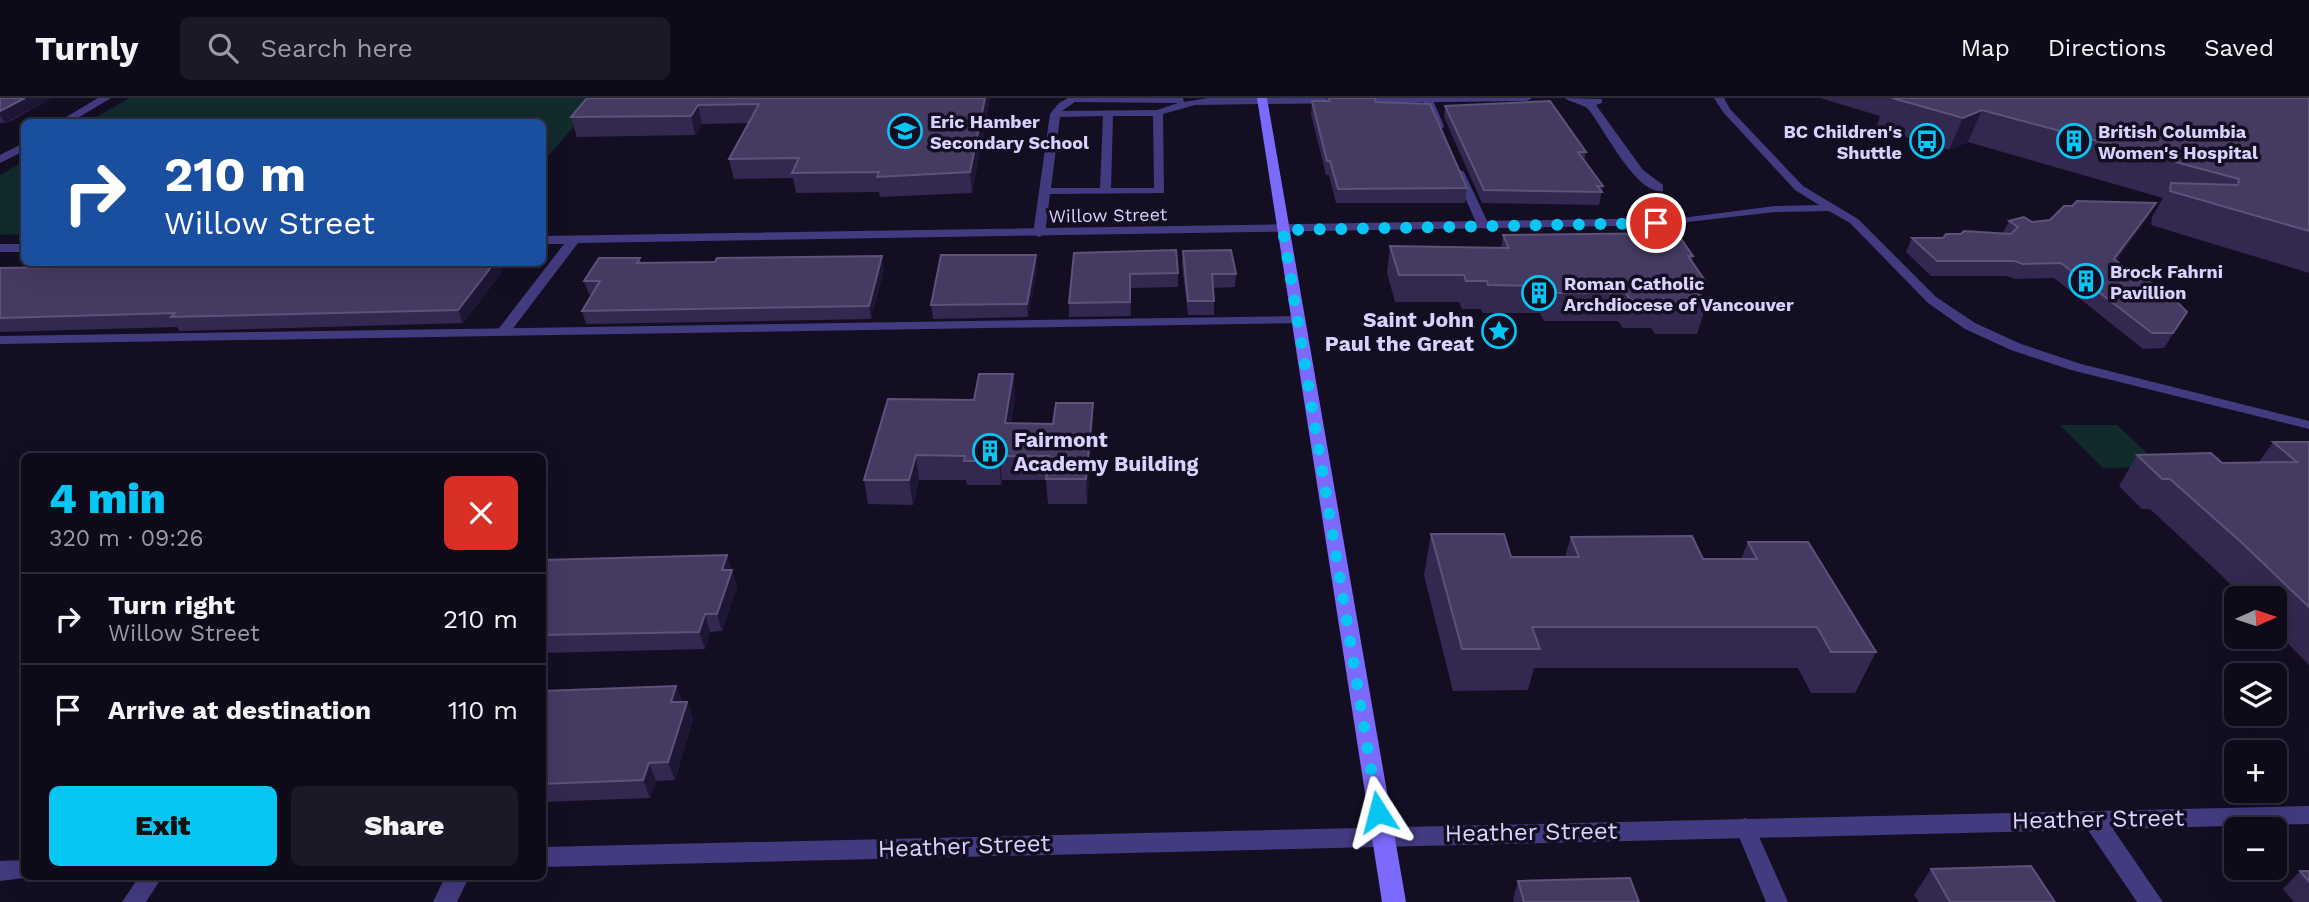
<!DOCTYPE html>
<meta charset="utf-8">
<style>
:root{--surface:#0e0a1a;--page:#1c1827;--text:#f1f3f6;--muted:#9b9aa2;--line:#2e2b39;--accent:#07c6f4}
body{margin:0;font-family:"Work Sans",sans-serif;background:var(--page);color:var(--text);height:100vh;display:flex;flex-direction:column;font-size:26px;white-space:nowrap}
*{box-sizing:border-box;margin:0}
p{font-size:23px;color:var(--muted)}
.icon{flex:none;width:38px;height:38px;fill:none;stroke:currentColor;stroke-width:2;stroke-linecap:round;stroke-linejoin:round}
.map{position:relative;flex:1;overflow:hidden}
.details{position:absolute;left:21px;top:355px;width:525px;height:427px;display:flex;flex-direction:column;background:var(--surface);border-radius:10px;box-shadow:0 7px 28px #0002,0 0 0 2px var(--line)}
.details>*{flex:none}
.guide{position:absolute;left:21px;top:21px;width:525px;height:147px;border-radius:10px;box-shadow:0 7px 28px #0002,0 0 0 2px var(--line);background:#1a4fa0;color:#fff;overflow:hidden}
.needle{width:46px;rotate:87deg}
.tools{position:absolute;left:2224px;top:488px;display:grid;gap:14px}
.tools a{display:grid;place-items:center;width:63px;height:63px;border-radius:10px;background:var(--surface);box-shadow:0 7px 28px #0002,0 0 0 2px var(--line);font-size:35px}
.pin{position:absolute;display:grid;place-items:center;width:60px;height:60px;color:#fff;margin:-30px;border:4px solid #fff;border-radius:50%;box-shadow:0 2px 7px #0007}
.me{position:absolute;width:77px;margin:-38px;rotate:351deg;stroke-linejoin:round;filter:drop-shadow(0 0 5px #0008)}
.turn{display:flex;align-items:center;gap:24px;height:147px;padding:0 28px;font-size:32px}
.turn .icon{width:91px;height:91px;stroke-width:2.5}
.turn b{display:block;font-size:49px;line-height:60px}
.round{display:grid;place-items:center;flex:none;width:74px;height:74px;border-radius:10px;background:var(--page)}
.headline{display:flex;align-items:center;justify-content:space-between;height:119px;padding:0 28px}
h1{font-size:42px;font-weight:800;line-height:52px;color:var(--accent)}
.button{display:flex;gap:14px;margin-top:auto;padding:14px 28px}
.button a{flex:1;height:80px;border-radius:10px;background:var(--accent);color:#111;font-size:28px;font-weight:800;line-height:80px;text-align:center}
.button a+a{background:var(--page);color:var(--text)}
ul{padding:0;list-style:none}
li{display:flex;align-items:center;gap:21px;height:91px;padding:0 28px;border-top:2px solid var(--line)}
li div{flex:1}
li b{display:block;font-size:26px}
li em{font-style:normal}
header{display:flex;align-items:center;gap:42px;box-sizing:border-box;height:98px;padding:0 35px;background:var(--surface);border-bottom:2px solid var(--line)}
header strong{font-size:33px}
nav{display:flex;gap:38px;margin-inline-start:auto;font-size:24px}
.search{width:490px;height:63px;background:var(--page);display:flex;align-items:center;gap:18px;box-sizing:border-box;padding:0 24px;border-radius:10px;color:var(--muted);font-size:26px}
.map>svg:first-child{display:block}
</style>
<header>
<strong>Turnly</strong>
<div class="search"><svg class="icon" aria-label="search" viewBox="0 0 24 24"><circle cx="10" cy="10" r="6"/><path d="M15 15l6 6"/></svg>Search here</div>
<nav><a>Map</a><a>Directions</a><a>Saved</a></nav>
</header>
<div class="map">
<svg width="2309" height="804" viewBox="0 0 2309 804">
<rect width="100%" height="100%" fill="#130e22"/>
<g fill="#112a2c">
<polygon points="129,0 599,0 543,64 542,24 88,24"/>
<polygon points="24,63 24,136 0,137 0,77"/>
<polygon points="2060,327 2117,327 2162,369 2103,370"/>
</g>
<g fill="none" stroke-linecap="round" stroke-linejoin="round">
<g fill="#433b80" fill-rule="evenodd">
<path d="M1068,0H1183L1184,4L1208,0H1262L1267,3L1262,6L1195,7L1163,16L1164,95L1050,96L1045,136L1039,139L1033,136L1050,16L1059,5ZM1075,4L1178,5L1157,12L1062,13ZM1103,18L1100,90H1051L1060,19ZM1113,18H1153L1154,90H1111Z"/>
<polygon points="1422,0 1432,0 1444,28 1443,30 1434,28"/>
<polygon points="1714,0 1724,0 1730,11 1803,88 1858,121 1936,199 1975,225 2021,246 2081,266 2309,323 2309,331 2071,272 2011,252 1965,231 1928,205 1850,125 1829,113 1775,114 1670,126 1668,124 1674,121 1775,108 1819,107 1795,92 1723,14"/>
<polygon points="1459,71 1464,74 1490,129 1488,131 1478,129 1454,74"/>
<polygon points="1298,218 1304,222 1303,225 0,246 0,238"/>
<polygon points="1745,720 1752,723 1788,804 1766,804 1735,729 1738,723"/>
<polygon points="139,779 162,779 146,804 122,804"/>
</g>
<g fill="#433b80" fill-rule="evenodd">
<polygon points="98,0 111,0 71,24 58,24"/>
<polygon points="1261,0 1532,0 1527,3 1262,6 1257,3"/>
<path d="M1565,0L1602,1V5L1596,7L1643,72L1663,87V93C1636,97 1604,30 1588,11C1583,6 1571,5 1565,0Z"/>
<polygon points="24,45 24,53 0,65 0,57"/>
<polygon points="1674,120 1678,121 1678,127 578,145 508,237 498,237 496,234 564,146 542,146 542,138"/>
<rect x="0" y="146" width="24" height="8"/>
<polygon points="2309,708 2309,726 2113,731 2163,804 2137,804 2088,732 542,769 542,749"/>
<polygon points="24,762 24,779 32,779 0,783 0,763"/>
<polygon points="445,779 469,779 457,804 433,804"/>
</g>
<polygon fill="#7b6afb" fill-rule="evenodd" points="1257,0 1267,0 1406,804 1382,804"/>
</g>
<g fill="#33284f">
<polygon points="0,0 51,0 11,23 5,25 0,25"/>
<polygon points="587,0 990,0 972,95 880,99 879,94 796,95 793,80 734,81 729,61 749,25 702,26 695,37 577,39 571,19"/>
<polygon points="1326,0 1375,0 1376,4 1467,90 1465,105 1336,105 1329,77 1326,77 1311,16 1312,3 1326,3"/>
<polygon points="1820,0 2309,0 2309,175 2151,127 2152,119 2163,100 1968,44 1949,52 1876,30 1880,18"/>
<polygon points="1445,8 1586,54 1584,63 1603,88 1599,107 1482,105 1444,19"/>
<polygon points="2156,105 2148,119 2116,163 2135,178 2187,214 2164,250 2143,251 2054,180 2016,181 2006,178 1931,178 1906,154 1912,140 1943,140 1961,136 2003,135 2009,123 2032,124 2050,122 2072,108"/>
<polygon points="1503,137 1693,158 1692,164 1706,184 1701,200 1706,208 1697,236 1655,236 1651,230 1623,230 1618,223 1544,223 1540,215 1483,215 1481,211 1462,211 1459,204 1395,204 1387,175 1390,148 1501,150"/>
<polygon points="1183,153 1236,176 1235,189 1213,190 1214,203 1214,217 1188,217 1182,166"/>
<polygon points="1074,155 1178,175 1178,189 1130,190 1131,218 1069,219 1069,205"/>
<polygon points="640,160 641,165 884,171 871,221 586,226 582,213 592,196 589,196 584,183"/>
<polygon points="225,164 226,166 502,174 463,225 179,233 177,229 0,234 0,170 171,167"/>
<polygon points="1037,171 1028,219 933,221 931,207"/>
<polygon points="1013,276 1015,300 1011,325 1093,329 1087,406 1048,406 1046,382 1002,382 1001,387 967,387 966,382 919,382 913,407 868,406 864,382 974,302"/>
<polygon points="2273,344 2309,344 2309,567 2275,532 2275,500 2244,500 2219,475 2150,411 2142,411 2119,388 2137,357 2222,365 2259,364"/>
<polygon points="1431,436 1511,459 1565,459 1571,439 1703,461 1741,461 1748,444 1876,554 1855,595 1811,595 1798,570 1534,570 1528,592 1453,593 1424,477"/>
<polygon points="727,457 737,489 722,533 710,534 705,551 542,555 542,462"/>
<polygon points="676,588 682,604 687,604 693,621 675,682 656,683 650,700 542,704 542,593"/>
<polygon points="1931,771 2055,804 1919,804 1914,797"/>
<polygon points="2300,773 2309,773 2309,804 2294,804 2283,791"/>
<polygon points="1518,783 1639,804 1514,804 1513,801"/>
</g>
<g fill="#1e1635">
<polygon points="25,0 51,0 5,25 0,17 0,13"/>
<polygon points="985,0 990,0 972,95 970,74"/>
<polygon points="698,7 702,26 695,37 691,18"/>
<polygon points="1982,12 1968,44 1949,52 1963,20"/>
<polygon points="2156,105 2148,119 2106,176 2114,161"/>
<polygon points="1036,157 1037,171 1028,219 1027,206"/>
<polygon points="882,158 884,171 871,221 869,208"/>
<polygon points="495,164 499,164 502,174 463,225 458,212"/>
<polygon points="1013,276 1015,300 1007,349 1005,325"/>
<polygon points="1093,305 1093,329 1087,406 1086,381"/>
<polygon points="916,357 919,382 913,407 909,382"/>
<polygon points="1000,358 1002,382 1001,387 999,363"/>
<polygon points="727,457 737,489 722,533 717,516 722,472"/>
<polygon points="705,516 710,534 705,551 699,534"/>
<polygon points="676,588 683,606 671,604"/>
<polygon points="687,604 693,621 675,682 668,664"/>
<polygon points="649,665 656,683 650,700 643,682"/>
</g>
<g fill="#453a62" stroke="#5c527a" stroke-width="2">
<polygon points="0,0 25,0 0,13"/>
<polygon points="587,0 985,0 970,74 877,79 879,74 792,75 799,60 729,61 759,6 698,7 691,18 571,19"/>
<polygon points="1329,0 1375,0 1376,4 1430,6 1467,90 1338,91 1330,63 1327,63 1312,3 1330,3"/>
<polygon points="1892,0 2309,0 2309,133 2170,93 2171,85 2238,87 2239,81 1982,12 1963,20"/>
<polygon points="1550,3 1586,54 1578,54 1603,88 1597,88 1602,94 1484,92 1445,8"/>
<polygon points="2077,103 2156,105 2114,161 2135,178 2163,190 2187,214 2173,235 2152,235 2061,165 2023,166 2014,163 1937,163 1912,140 1943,140 1946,136 1961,136 1964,133 2011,136 2018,129 2009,123 2024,119 2032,124 2050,122 2064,108 2072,108"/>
<polygon points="1677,135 1693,158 1688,158 1706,184 1690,184 1706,208 1663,208 1659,202 1630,202 1626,195 1550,195 1546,188 1488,187 1487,183 1466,183 1464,177 1399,177 1390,148 1509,150 1503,137"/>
<polygon points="1176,152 1178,175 1130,176 1130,204 1069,205 1074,155"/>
<polygon points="1231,152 1236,176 1212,176 1214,203 1188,203 1183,153"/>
<polygon points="941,157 1036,157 1027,206 931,207"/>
<polygon points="882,158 869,208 582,213 600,183 584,183 599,160 640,160 637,165 715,164 717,160"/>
<polygon points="175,164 224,164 222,167 318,164 495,164 458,212 171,219 175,215 0,220 0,170 171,167"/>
<polygon points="979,276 1013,276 1005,325 1053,326 1056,305 1093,305 1086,381 1046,381 1049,358 1000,358 999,363 964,363 965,358 916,357 909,382 864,382 888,301 974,302"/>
<polygon points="2273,344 2309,344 2309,509 2241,444 2170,381 2162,381 2137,357 2211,355 2222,365 2297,364"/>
<polygon points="1431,436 1504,436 1511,459 1579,459 1571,439 1692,438 1703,461 1757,461 1748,444 1808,444 1876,554 1831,554 1817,529 1532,529 1540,551 1462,551"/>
<polygon points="727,457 722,472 732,472 717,516 705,516 699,534 542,537 542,462"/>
<polygon points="676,588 671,604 687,604 668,664 649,665 643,682 542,686 542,593"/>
<polygon points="2031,768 2055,804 1950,804 1931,771"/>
<polygon points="2300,773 2309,773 2309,784"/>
<polygon points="1630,780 1639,804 1524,804 1518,783"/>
</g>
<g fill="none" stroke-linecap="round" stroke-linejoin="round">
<polyline stroke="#07c6f4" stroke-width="12" stroke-dasharray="0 21.6" points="1378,714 1283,132 1656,125"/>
</g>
<defs>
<g id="school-ring" transform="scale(1.75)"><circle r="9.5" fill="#130e22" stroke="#07c6f4" stroke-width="1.5"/><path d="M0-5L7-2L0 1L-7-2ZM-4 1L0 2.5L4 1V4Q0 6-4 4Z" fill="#07c6f4"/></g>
<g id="bus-ring" transform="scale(1.75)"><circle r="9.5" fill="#130e22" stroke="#07c6f4" stroke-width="1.5"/><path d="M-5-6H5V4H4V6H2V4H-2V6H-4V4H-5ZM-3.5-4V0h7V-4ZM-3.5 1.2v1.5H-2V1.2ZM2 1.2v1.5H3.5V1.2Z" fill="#07c6f4"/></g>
<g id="building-ring" transform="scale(1.75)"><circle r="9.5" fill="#130e22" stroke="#07c6f4" stroke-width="1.5"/><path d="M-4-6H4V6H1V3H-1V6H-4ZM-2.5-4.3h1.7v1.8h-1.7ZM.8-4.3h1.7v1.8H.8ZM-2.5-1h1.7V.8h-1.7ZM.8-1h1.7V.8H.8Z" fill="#07c6f4"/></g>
<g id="sight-ring" transform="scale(1.75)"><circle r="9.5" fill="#130e22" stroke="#07c6f4" stroke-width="1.5"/><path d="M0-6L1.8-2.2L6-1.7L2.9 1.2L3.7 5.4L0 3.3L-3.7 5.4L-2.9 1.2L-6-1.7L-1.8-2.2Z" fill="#07c6f4"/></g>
</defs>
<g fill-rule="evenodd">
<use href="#school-ring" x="905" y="33"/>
<use href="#bus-ring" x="1927" y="43"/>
<use href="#building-ring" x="2074" y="43"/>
<use href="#building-ring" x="2086" y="183"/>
<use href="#building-ring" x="1539" y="195"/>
<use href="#sight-ring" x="1499" y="233"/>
<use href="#building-ring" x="990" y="353"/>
</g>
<g text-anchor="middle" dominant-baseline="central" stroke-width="7" stroke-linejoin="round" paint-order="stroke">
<g font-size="18" font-weight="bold" fill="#dad1fe" stroke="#130e22" text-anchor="start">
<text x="930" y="23">Eric Hamber<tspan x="930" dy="21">Secondary School</tspan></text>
<text x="1902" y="33" text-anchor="end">BC Children's<tspan x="1902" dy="21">Shuttle</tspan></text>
<text x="2098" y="33">British Columbia<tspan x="2098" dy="21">Women's Hospital</tspan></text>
<text x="2110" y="173">Brock Fahrni<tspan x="2110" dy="21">Pavillion</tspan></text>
<text x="1564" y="185">Roman Catholic<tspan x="1564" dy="21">Archdiocese of Vancouver</tspan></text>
</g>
<g font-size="18" fill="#dad1fe" stroke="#130e22">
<text transform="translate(1108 117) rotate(-1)">Willow Street</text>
</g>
<g font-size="21" font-weight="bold" fill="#dad1fe" stroke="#130e22" text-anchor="end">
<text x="1474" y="221">Saint John<tspan x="1474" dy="24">Paul the Great</tspan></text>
<text x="1014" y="341" text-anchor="start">Fairmont<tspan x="1014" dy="24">Academy Building</tspan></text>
</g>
<g font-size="24" fill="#dad1fe" stroke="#130e22">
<text transform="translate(2098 721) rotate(-1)">Heather Street</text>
<text transform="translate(1531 734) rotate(-1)">Heather Street</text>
<text transform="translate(964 748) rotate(-2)">Heather Street</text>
</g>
</g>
</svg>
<div class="tools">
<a><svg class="needle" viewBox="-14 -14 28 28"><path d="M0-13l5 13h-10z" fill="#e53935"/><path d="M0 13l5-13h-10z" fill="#9b9aa2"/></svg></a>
<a><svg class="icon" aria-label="layers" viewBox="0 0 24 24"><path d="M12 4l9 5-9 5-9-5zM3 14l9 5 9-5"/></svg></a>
<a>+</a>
<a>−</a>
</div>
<div class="pin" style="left:1656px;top:125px;background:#d93025"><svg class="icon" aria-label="arrive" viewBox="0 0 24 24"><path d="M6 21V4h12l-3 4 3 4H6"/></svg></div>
<svg class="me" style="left:1378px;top:714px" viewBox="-20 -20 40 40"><path d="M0-17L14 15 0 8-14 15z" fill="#07c6f4" stroke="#fff" stroke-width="4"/></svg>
<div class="guide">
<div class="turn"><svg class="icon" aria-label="right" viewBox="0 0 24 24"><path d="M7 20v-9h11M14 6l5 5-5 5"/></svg><div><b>210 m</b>Willow Street</div></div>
</div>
<section class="details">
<div class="headline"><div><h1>4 min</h1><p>320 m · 09:26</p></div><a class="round" style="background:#d93025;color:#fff"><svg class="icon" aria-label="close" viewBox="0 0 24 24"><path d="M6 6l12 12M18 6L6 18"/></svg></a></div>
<ul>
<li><svg class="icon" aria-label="right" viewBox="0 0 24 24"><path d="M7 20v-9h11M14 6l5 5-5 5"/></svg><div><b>Turn right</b><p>Willow Street</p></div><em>210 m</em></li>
<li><svg class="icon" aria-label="arrive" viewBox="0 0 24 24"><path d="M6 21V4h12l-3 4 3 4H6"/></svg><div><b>Arrive at destination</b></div><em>110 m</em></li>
</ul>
<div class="button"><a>Exit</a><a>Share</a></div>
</section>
</div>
